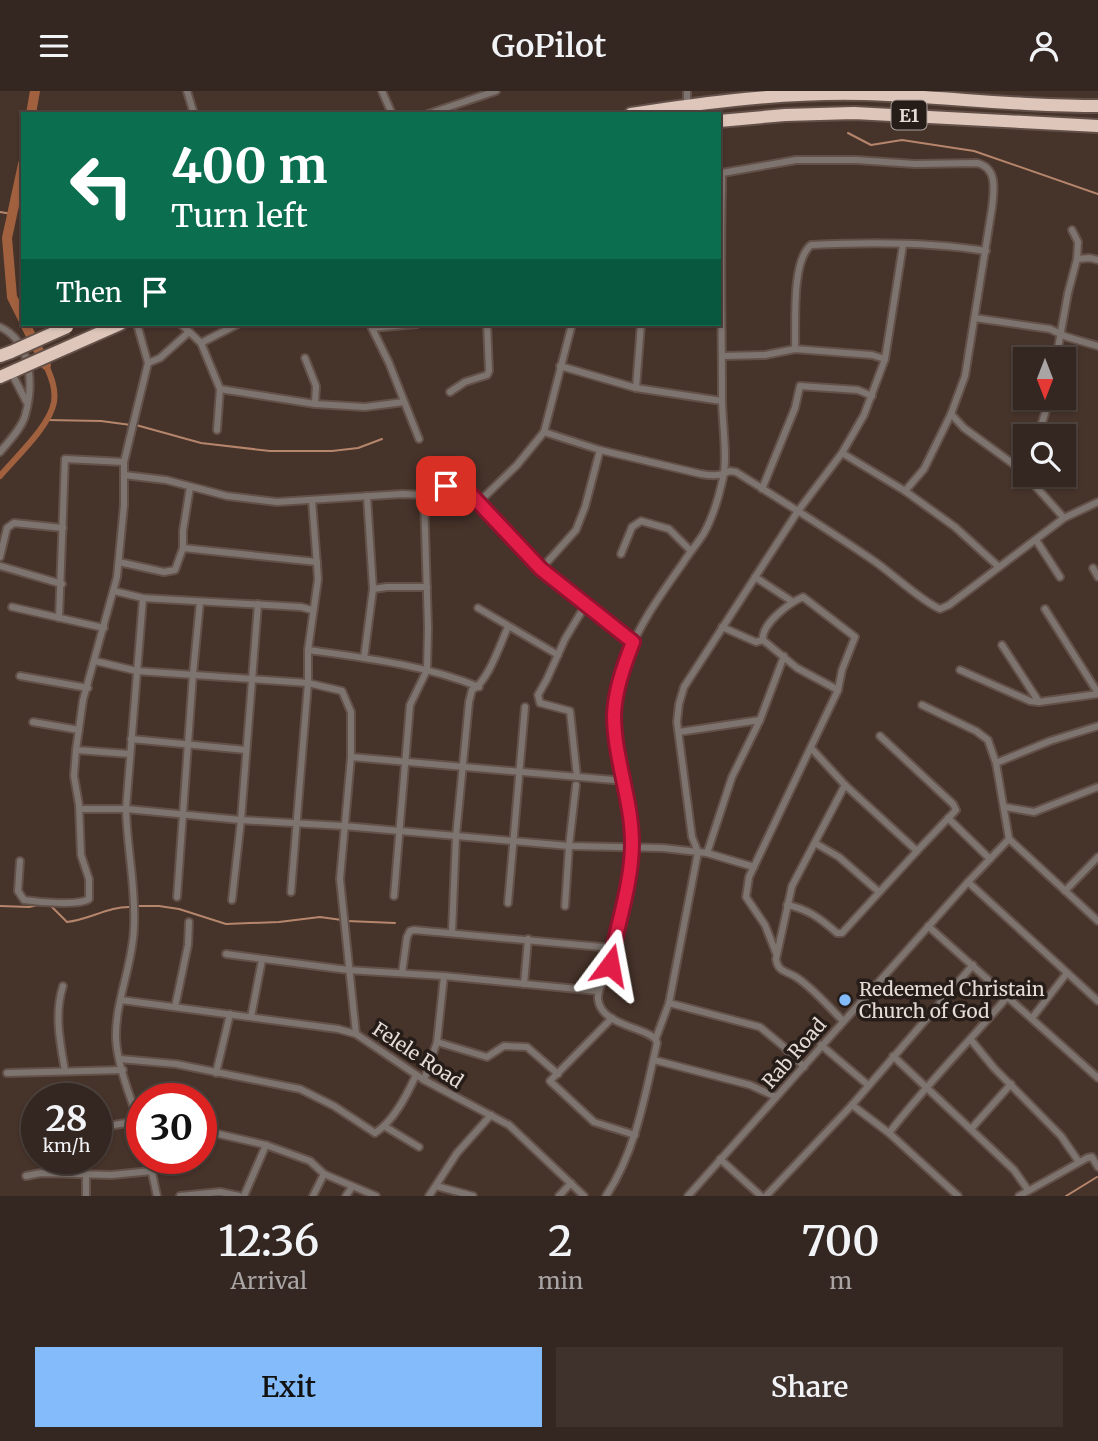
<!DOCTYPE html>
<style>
:root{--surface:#342620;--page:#3f322d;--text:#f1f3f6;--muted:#a9a5a5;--line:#4e433e;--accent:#84bcfb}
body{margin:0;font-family:Merriweather,serif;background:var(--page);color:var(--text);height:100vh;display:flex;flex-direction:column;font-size:26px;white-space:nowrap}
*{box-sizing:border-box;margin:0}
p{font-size:23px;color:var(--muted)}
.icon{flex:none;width:38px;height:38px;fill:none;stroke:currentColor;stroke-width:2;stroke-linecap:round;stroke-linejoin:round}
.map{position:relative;height:1105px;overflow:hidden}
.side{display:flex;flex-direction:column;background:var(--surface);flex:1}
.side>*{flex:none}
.hud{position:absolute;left:21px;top:21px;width:700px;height:214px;border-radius:0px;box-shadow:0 2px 5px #0004,0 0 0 2px var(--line);background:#0b6e4f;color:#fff;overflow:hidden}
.needle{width:46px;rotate:180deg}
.tools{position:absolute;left:1013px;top:256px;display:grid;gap:14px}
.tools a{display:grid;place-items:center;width:63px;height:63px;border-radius:0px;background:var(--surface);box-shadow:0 2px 5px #0004,0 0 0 2px var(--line);font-size:35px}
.speed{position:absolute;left:21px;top:992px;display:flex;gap:14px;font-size:35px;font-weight:700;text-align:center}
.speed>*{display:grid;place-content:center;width:91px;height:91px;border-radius:50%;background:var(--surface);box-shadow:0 2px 5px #0004,0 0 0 2px var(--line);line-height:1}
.speed small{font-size:18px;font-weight:400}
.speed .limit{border:10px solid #d22;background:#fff;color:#111}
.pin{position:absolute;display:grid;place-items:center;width:60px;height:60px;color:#fff;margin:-30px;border-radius:14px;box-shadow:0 4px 10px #0006}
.me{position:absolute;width:77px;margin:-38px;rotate:13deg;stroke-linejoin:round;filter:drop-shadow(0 0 5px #0008)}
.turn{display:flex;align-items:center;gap:24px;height:147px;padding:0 35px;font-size:32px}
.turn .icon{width:91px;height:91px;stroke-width:2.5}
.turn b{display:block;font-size:49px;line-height:60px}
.then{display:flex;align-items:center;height:66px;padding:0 35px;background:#0003;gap:14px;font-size:26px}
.eta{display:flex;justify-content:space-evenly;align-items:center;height:119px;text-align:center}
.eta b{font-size:42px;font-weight:600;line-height:49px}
.action{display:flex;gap:14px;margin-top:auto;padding:14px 35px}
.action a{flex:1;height:80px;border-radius:0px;background:var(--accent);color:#111;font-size:28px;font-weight:600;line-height:80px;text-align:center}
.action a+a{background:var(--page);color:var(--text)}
header{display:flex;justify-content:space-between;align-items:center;height:91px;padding:0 35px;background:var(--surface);font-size:32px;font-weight:600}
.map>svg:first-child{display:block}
</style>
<header><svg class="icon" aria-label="menu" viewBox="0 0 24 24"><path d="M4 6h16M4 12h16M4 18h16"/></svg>GoPilot<svg class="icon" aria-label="person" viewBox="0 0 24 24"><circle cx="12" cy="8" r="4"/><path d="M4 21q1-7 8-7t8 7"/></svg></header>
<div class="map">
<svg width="1098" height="1105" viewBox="0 0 1098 1105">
<rect width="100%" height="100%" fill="#46332a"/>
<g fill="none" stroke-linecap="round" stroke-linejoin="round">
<g stroke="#b6866c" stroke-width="2">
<polyline points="848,42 871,54 902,49 974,60 1098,103"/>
<polyline points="0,121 12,123"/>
<polyline points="47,329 101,330 131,334"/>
<polyline points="136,334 201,352 270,360 332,360 358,357 382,348"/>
<path d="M49,813L67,831C89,829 109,815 131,816"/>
<polyline points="0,815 29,816 38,814"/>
<polyline points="137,815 159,815 179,818 226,833 279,831 320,826 342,829"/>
<polyline points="347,830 395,832"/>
<polyline points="1066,1105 1097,1086"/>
</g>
<path stroke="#a1613f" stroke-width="6" d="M0,385C16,366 50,335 54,311C56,297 51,286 46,274"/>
<g stroke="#a1613f" stroke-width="10">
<polyline points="31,23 35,0"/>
<polyline points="23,73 7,147 12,206 23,228"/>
<polyline points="25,233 46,274"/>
</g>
<g stroke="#635149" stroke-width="10">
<g id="minor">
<polyline points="187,0 194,23"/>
<polyline points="382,0 392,23"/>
<polyline points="687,14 687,0"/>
<polyline points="428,23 496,0"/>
<path d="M722,82L796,69H856L915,73L977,72C998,77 994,99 992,117L965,285L951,323L924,378L905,400"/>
<polyline points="1077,168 1090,167 1098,169"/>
<polyline points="975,227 1050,238 1067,246 1098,255"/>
<polyline points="181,233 201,252 220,298 217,339"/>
<polyline points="370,233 389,272 419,348"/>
<path d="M0,236C32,251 34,294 25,325C21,338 9,350 0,361"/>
<polyline points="372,237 417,233"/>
<polyline points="201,252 238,233"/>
<path d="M795,258C796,233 791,170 811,154C867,151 931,151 986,160"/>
<polyline points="723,265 765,264 795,258 872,264 885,268"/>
<polyline points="305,267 316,295 315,313"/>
<polyline points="1056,268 1068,202 1077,168 1078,151 1072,139"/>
<polyline points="148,272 160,267 189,241"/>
<polyline points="560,275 636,297 722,310"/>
<polyline points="11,281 26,310"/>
<polyline points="636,297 641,233"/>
<polyline points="220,298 315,313 365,316 404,311"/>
<polyline points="450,301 465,291 487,284 489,280 487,233"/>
<polyline points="951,323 964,337 1020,378 1064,427"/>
<path d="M544,341L600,359L701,383C714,385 719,385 730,380L736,381C782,410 829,439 874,470C893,483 921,510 940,518L949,514L1064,427L1098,411"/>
<polyline points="1038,345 1050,306"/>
<polyline points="842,362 905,400 955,436 999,476"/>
<polyline points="1020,378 1026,368"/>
<polyline points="124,384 166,389 227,405 277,411 402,403 424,404 459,392 541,478 633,551"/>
<polyline points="762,398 795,317 800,295 858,299 872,305"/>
<polyline points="478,412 517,374 544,341 572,233"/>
<polyline points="1036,449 1060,486"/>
<polyline points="183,457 317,471"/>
<polyline points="621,463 632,436 641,430 669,438 691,460"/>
<polyline points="0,466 7,437 14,432 63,437"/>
<polyline points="119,471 164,481 175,479 183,457 183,440 190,396"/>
<polyline points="0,475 62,493"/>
<polyline points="1093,477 1098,486"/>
<polyline points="541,478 576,439 585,416 600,359"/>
<polyline points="755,486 793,511"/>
<polyline points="373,498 387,496 427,496"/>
<polyline points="114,500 143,507 301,516 312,519"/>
<polyline points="12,516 104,537"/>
<polyline points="478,517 558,564"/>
<polyline points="1045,518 1098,602"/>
<polyline points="59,527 65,368 124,371"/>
<polyline points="722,536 756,551 763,549 797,577 838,599"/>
<path d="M763,549C761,533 789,512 803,506L855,546L842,579L838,599L749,786L746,806L765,834L776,862"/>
<polyline points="1002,554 1039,611"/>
<path d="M308,559C366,567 425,574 479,596"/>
<polyline points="364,567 373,498 367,405"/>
<polyline points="95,570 137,580 308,592 342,600 351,621 351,666 340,788 356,943"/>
<polyline points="960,579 1030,610 1039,611 1098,603"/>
<polyline points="20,585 88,597"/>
<polyline points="922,614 976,640 988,649 996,672 1009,748 1098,830"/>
<polyline points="33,631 79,639"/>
<polyline points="679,641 760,629"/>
<polyline points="131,648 246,659"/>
<polyline points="811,657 845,694 917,760"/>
<polyline points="76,659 130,663"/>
<polyline points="351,666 625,690"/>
<polyline points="996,672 1050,650 1098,635"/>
<polyline points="577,686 570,620 540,612 538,604 547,588 565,548 583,518 583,512"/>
<polyline points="1005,716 1034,721 1098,696"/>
<polyline points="80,718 126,718 241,729 344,735 569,755 663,757 707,762 754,776"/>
<polyline points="948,727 990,768"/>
<polyline points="815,752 839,766 879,801"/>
<polyline points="707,762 732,686 760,629 784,565"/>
<path d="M20,770L18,800L24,809C38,811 79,815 89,808V788L81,764L79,714L74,685L76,659L83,609L117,486L124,414V371L148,272L137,233"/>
<polyline points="968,791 1098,910"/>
<polyline points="1065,800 1098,766"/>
<polyline points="291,801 308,592 308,559 318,488 312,409"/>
<polyline points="394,805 410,614 427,579 428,537 424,404"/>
<polyline points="177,806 193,583 200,511"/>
<polyline points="232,809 241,729 258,513"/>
<polyline points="508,812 525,616"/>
<path d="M787,814C808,818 821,828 837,842H842L917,760L956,719L953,713L880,645"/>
<polyline points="565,815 569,755 576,694"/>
<polyline points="928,835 1098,987"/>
<path d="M452,841L456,745L469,611L472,599C488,591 500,553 508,536"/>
<polyline points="226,863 348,879 444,885 598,900"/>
<polyline points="402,882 407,846 410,840 414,839 613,857"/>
<polyline points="524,893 528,848"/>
<path d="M63,895C54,923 60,951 65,980"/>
<polyline points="121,909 338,938 356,943 424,989 509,1034 584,1105"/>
<polyline points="669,912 760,936 783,955 804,976"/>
<polyline points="175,916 188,854 189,831"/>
<polyline points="251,926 262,869"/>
<polyline points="612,927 550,990 594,1031 635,1044"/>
<polyline points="1032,927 1067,882"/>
<path d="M843,930C828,915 813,897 796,886C786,880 778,881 776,868L792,795L845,694"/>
<polyline points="656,947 669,912 698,761 692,746 677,631 679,613 684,596 798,420 842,362 864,324 885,268 903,154"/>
<polyline points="971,949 994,977 1061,1045 1079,1071"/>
<polyline points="437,951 487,966 504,955 527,956 558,983"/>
<polyline points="821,954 868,994"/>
<polyline points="893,965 1014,1079 1028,1099"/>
<path d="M120,968L176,973L300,998L334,1015L375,1042C394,1030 407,1004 416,984"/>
<polyline points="654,969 750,994 776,1006"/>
<polyline points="7,982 123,979"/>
<polyline points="216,982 230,923"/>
<polyline points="424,989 437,951 444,885"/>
<polyline points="852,1014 889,1042 958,1105"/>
<polyline points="384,1035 419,1056"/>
<polyline points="96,1037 138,1030"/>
<polyline points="971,1038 1011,993"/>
<polyline points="201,1039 266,1054 310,1070 324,1083 376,1105"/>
<path d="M142,1040C133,1012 117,976 116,947C115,910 133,874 134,836C136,796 127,758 126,718L143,507"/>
<path d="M889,1042C926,994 969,951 1008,905"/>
<polyline points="149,1068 157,1105"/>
<polyline points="720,1068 761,1105"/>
<polyline points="26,1085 41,1082 111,1084 152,1080"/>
<polyline points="436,1095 473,1105"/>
<polyline points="86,1105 86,1084"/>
<polyline points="180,1105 220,1101 239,1105"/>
<polyline points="244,1105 266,1054"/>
<polyline points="313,1105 324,1083"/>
<polyline points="346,1105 352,1096"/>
<polyline points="429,1105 457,1062 491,1024"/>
<polyline points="559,1105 571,1092"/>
<path d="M606,1105C636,1060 645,1004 657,952C654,936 601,937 598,908C597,896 607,886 610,874C619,835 631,795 632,755C634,689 601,641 625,572C637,536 661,503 683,472C689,462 698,452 704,442C713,426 719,405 723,387C728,367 722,330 722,308C722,238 720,167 722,97V82H719"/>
<polyline points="688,1105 968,791 1009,748"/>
<polyline points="766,1105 852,1014 973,874"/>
<polyline points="1019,1105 1087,1067 1092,1066 1098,1076"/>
</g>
</g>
<g stroke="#635149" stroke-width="16">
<g id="motorway">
<path d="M631,23C708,11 786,1 864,3C942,5 1021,16 1098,15"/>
<polyline points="719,30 785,24 854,22 1098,35"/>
<polyline points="68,256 120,233"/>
<polyline points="0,265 11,261"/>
<polyline points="0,286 16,279"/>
</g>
</g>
<use href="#minor" stroke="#7e746f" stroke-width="6"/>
<use href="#motorway" stroke="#dec6ba" stroke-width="12"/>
<g stroke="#635149" stroke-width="16" stroke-linecap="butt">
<g id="motorway-bridge">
<polyline points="11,261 67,236"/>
<polyline points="16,279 68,256"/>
</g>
</g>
<use href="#motorway-bridge" stroke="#dec6ba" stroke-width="12"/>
</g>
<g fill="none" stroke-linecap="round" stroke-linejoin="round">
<g stroke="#92132f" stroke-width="18">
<path id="route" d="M446,395L455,392L463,395L541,478L633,551C624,574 615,599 614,624C614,667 632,709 632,752C632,793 617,833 610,874"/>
</g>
<use href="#route" stroke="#e11d48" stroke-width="12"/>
</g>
<circle fill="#84bcfb" stroke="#261d19" stroke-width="2.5" cx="845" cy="909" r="7"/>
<g text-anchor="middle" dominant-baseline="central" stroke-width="7" stroke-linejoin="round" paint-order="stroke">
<rect fill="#261d19" stroke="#ada29d" stroke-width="2" x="891.5" y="9.5" width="35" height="29" rx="5"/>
<g font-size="18" font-weight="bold" fill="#e7dbd5">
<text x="909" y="24">E1</text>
</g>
<g font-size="19" fill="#e7dbd5" stroke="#261d19" text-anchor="start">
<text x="859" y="898">Redeemed Christain<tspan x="859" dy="22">Church of God</tspan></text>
</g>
<g font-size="19" fill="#e7dbd5" stroke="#261d19">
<text transform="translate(794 962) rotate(-49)">Rab Road</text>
<text transform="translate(418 964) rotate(33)">Felele Road</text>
</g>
</g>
</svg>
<div class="tools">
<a><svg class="needle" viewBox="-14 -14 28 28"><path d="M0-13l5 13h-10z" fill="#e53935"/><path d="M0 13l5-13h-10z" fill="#a9a5a5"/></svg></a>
<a><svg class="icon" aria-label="search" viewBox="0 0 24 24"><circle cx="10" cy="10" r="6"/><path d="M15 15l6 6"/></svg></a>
</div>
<div class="speed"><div>28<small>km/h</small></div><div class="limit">30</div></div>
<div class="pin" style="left:446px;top:395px;background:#d93025"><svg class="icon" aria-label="arrive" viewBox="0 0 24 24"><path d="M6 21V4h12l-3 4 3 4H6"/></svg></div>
<svg class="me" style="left:610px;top:874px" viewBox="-20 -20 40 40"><path d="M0-17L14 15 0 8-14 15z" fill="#e11d48" stroke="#fff" stroke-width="4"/></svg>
<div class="hud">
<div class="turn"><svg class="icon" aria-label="left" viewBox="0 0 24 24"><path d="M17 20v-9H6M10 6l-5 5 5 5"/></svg><div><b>400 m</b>Turn left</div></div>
<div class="then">Then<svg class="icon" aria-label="arrive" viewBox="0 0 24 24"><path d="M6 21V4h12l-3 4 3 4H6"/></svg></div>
</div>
</div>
<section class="side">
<div class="eta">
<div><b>12:36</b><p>Arrival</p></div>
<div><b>2</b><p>min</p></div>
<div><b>700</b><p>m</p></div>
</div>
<div class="action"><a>Exit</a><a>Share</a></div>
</section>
